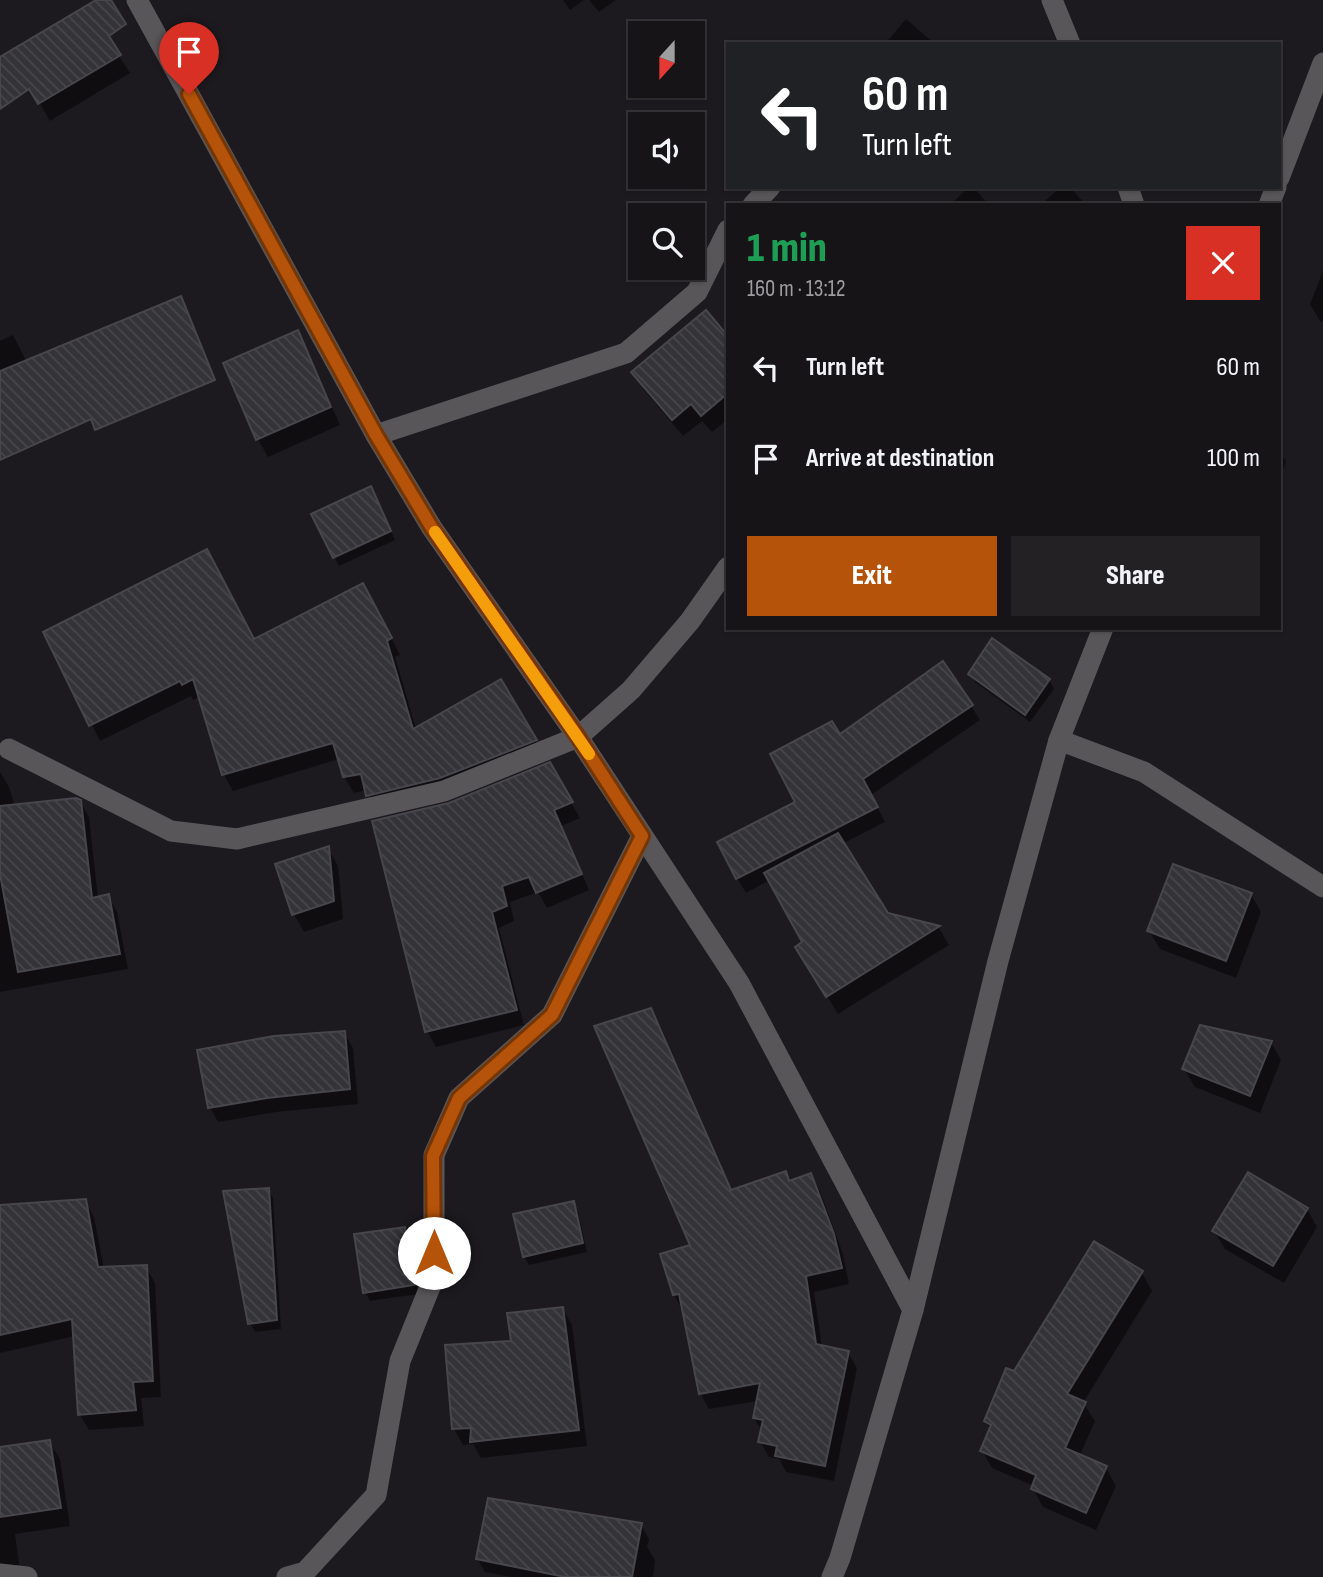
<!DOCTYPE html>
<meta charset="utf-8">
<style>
:root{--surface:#161417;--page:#232124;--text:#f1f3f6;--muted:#9e9ea1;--line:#353336;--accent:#b45309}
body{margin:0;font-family:"Sofia Sans Condensed",sans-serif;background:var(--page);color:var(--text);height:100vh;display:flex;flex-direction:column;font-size:26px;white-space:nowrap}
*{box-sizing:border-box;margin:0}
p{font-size:23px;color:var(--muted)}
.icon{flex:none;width:38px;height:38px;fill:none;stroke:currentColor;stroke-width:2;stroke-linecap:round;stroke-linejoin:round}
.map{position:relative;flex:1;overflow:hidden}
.sheet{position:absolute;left:726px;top:203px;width:555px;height:427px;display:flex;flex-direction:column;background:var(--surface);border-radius:0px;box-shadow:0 2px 5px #0004,0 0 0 2px var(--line)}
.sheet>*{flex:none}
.hud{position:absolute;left:726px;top:42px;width:555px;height:147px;border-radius:0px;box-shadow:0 2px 5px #0004,0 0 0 2px var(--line);background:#202124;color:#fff;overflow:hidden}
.needle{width:46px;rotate:201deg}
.tools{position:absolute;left:628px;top:21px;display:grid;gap:14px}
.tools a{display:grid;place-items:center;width:77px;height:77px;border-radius:0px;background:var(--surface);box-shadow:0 2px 5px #0004,0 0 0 2px var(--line);font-size:35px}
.pin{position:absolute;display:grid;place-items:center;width:60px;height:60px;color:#fff;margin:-72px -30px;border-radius:50% 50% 50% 0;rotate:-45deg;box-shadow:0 0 7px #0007}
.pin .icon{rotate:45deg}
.me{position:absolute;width:77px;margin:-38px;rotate:0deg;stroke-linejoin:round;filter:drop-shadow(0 0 5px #0008)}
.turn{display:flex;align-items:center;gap:24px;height:147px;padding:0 21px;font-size:32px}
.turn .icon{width:91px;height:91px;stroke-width:2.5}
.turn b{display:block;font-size:49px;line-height:60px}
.round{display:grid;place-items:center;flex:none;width:74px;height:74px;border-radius:0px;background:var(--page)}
.summary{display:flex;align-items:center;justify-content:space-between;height:119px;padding:0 21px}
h1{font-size:42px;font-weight:800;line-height:52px;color:#1e9e55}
.primary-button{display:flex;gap:14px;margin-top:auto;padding:14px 21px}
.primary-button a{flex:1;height:80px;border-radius:0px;background:var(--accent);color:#fff;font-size:28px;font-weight:800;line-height:80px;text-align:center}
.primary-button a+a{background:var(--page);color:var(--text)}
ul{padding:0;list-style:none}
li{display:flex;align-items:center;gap:21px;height:91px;padding:0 21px}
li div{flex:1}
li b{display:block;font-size:26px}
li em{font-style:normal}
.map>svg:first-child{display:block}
</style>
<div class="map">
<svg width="1323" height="1577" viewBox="0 0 1323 1577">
<defs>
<pattern id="building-back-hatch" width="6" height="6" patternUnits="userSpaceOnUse" patternTransform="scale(1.75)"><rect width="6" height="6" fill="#333338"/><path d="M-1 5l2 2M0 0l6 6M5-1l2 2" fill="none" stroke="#47474b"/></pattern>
</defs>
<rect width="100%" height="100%" fill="#1d1a1f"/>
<g fill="#0007">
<polygon points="563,0 584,0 570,10"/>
<polygon points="589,0 616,0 599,12"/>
<polygon points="906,19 935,44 885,44"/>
<polygon points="10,53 119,56 130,73 50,121"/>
<polygon points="969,187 973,187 989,205 950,205"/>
<polygon points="1060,187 1070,187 1086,205 1041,205"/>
<polygon points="1323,271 1323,322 1320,321 1310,304"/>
<polygon points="297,333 307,350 340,425 268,457 258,439"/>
<polygon points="13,335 44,396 0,409 0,341"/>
<polygon points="728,338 728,419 712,432 702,421 683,436 644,390 634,372"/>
<polygon points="1279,450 1286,462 1279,481"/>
<polygon points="375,496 395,540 339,566 313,515"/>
<polygon points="372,601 400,655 395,657 416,729 500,681 544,756 377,811 367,790 354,793 344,777 339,759 233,791 224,775 200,696 193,700 191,696 100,741 45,633 254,641"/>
<polygon points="970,674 1049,680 1054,689 1030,722 975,682"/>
<polygon points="971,706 980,720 871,795 885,822 842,844 887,914 939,928 949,945 838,1014 807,965 804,943 770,880 746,893 737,878 797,802 839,737"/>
<polygon points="549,765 580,818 561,826 589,890 547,908 538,892 510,902 514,921 499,928 524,1025 436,1047 427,1031 449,805"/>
<polygon points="0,772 9,787 15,806 80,801 89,817 98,898 108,896 117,912 128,969 0,992"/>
<polygon points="328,848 338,866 343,919 304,932 294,914"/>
<polygon points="1251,894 1261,912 1236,978 1160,949 1149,931"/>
<polygon points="651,1010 660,1025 732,1191 785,1173 790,1182 811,1175 820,1191 843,1254 849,1284 814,1292 822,1347 848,1353 857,1368 834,1481 786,1472 779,1459 769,1457 760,1441 762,1431 754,1418 758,1401 709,1409 700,1393 683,1311 674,1295 693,1246"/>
<polygon points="344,1033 353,1048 358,1104 276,1112 218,1122 210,1107"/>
<polygon points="1271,1042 1281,1060 1260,1113 1195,1087 1184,1069"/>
<polygon points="268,1190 273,1198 281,1329 255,1332 250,1323"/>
<polygon points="85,1201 94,1217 104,1269 146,1267 155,1283 161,1397 141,1398 144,1426 89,1430 80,1415 75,1336 0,1353 0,1207"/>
<polygon points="573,1203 578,1212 587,1252 529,1265 524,1256"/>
<polygon points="1307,1209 1317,1227 1284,1283 1225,1249 1214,1231"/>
<polygon points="404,1229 409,1237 418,1294 370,1301 365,1292"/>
<polygon points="1142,1273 1152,1291 1083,1403 1095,1421 1080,1455 1106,1468 1116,1486 1096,1530 1043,1507 1033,1489 1034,1486 992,1468 982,1450 991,1430 986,1421 1014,1374"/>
<polygon points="563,1309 572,1325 587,1446 481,1458 473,1444 463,1445 454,1429 513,1343"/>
<polygon points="49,1442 60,1459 70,1526 15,1534 21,1577 0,1577 0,1449"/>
<polygon points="641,1525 649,1539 647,1547 655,1560 653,1577 511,1577 485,1572 477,1558"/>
</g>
<g fill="url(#building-back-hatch)" stroke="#47464c" stroke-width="2">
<polygon points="96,0 111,0 126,24 109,36 121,55 38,104 29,89 0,109 0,57"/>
<polygon points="181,296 215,380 95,430 91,419 0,460 0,371"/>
<polygon points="706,310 728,336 728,393 701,416 691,404 672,420 631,372"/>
<polygon points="298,330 331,407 256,440 223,363"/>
<polygon points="371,486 391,531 333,558 311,514"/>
<polygon points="207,549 254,639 363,583 392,638 387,641 413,729 501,679 537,740 440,778 366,796 361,774 343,777 333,743 222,775 193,679 182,685 180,681 89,726 43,632"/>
<polygon points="992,638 1050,679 1025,715 968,674"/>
<polygon points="943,661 973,705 863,779 878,807 736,879 717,842 795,802 770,754 832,721 840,734"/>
<polygon points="550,762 573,802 554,810 582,874 536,893 529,877 502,886 507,906 492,912 517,1010 425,1032 372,821 449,803"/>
<polygon points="76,798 81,800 92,898 109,894 120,954 18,972 0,874 0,806"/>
<polygon points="838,833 888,913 940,926 826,997 795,947 802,942 764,873"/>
<polygon points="329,846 334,901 292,915 275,864"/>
<polygon points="1173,864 1252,893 1226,961 1147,931"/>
<polygon points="651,1008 731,1190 786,1171 789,1181 811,1173 834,1234 842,1268 806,1276 816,1344 849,1351 825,1466 775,1456 777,1446 758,1442 763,1420 753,1418 760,1383 699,1394 679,1294 673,1295 660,1254 690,1245 594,1026"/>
<polygon points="1200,1025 1272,1041 1250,1096 1182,1069"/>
<polygon points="345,1031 350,1089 267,1098 208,1108 197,1050 274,1036"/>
<polygon points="1248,1172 1308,1208 1273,1266 1212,1231"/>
<polygon points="269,1188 277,1320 248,1324 223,1191"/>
<polygon points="86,1199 98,1267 147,1265 153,1381 133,1382 136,1410 78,1415 72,1319 0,1335 0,1205"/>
<polygon points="574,1201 583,1243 523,1257 513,1214"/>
<polygon points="405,1227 414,1285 363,1293 354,1234"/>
<polygon points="1094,1241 1143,1271 1067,1394 1086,1402 1065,1448 1107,1466 1086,1513 1031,1489 1036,1475 980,1451 991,1425 984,1421 1006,1368 1014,1371"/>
<polygon points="563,1307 579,1430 470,1442 471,1428 452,1429 445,1345 511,1341 507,1313"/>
<polygon points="50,1440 61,1508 0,1517 0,1447"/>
<polygon points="488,1498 642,1523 632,1577 565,1577 476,1559"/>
</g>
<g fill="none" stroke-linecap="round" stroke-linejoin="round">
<g stroke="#585658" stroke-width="21">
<polyline points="137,0 376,435 432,528 578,737 739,983 913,1310"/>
<polyline points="1052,0 1070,44"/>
<polyline points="1279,178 1323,63"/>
<polyline points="1128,187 1134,205"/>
<polyline points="753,205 770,187"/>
<polyline points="1269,205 1276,187"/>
<polyline points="376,435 626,353 697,292 728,230"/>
<polyline points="1059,740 1144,772 1323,887"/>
<polyline points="9,749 171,831 237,839 444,791 578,737 631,690 690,621 728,567"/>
<polyline points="0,1574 27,1577"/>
<polyline points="287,1577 305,1572 376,1495 400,1361 434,1277 434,1155 459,1098 552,1015 642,836"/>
<polyline points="832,1577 840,1558 913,1310 998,961 1059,740 1103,628"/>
</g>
</g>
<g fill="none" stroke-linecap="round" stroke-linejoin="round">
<g stroke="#753606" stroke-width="18">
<polyline id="route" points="189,94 376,435 432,528 578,737 642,836 552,1015 459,1098 433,1156 434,1253"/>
</g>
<use href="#route" stroke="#b45309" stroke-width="12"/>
<polyline stroke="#f59e0b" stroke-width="12" points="435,532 589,754"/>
</g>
</svg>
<div class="tools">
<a><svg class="needle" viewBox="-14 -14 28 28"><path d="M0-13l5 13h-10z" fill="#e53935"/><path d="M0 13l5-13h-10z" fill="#9e9ea1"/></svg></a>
<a><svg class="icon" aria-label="sound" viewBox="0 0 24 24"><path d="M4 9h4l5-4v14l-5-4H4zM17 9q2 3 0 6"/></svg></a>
<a><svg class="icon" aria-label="search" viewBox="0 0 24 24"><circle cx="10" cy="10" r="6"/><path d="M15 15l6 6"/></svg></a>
</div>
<div class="pin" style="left:189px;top:94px;background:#d93025"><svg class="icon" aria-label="arrive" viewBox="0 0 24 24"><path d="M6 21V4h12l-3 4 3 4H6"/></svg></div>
<svg class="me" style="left:434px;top:1253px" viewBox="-20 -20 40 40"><circle r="19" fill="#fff"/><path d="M0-13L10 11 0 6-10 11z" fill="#b45309"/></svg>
<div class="hud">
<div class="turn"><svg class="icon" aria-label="left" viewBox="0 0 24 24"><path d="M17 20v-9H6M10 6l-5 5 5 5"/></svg><div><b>60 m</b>Turn left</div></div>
</div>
<section class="sheet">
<div class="summary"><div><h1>1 min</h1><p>160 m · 13:12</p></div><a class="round" style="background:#d93025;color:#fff"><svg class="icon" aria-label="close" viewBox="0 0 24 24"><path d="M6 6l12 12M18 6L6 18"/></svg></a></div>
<ul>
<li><svg class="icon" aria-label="left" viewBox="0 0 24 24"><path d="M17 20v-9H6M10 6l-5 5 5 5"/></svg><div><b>Turn left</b></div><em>60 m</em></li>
<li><svg class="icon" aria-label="arrive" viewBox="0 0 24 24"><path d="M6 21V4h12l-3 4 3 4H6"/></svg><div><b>Arrive at destination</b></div><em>100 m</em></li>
</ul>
<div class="primary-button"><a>Exit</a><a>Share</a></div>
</section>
</div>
